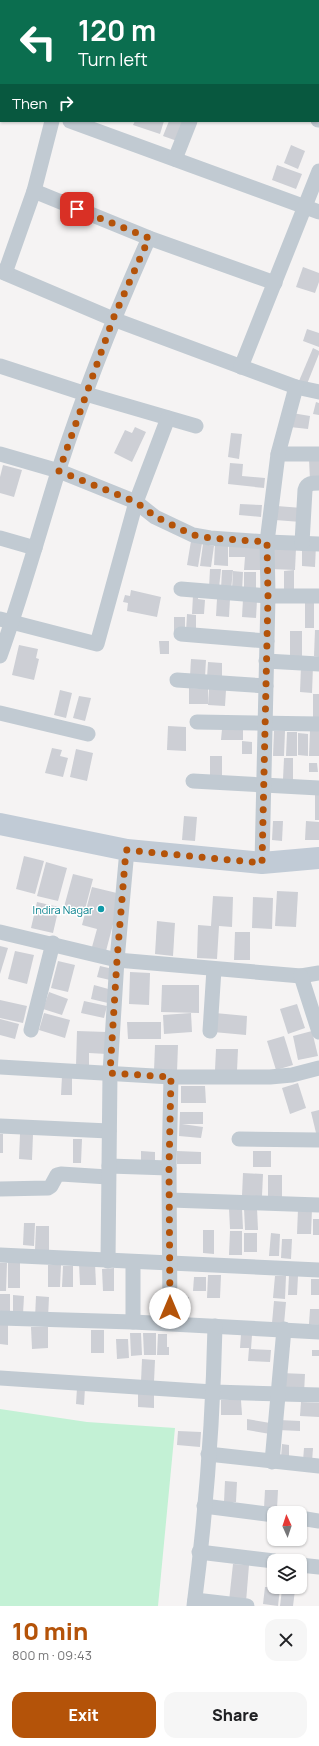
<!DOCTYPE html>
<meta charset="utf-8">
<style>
:root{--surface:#fff;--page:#f6f6f6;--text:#202124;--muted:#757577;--accent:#b45309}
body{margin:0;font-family:Manrope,sans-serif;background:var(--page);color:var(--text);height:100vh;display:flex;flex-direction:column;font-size:15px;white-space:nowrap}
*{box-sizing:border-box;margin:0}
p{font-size:13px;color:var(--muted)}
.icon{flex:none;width:22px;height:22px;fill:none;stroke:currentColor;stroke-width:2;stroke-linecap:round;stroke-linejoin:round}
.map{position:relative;height:1606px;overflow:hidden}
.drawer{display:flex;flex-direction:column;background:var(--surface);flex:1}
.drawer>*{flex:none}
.hud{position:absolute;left:0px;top:0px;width:319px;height:122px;box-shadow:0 1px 3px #0004;background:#0b6e4f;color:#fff;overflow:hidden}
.needle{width:26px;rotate:357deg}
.fabs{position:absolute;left:267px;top:1506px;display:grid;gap:8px}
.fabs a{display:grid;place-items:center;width:40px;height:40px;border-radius:8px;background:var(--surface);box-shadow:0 1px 3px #0004;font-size:20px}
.pin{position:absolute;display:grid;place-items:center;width:34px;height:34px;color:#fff;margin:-17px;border-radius:8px;box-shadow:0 2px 6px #0006}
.me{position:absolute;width:44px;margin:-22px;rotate:0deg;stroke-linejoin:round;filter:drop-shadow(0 0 3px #0008)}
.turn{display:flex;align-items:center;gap:14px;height:84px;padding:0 12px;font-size:18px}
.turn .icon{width:52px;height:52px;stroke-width:2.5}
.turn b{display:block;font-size:28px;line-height:34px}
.then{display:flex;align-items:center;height:38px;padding:0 12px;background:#0003;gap:8px;font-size:15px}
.round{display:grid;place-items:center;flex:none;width:42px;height:42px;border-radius:12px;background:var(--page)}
.headline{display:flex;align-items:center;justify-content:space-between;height:68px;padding:0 12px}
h1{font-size:24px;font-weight:800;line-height:30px;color:var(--accent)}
.button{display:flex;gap:8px;margin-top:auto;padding:8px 12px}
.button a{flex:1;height:46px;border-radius:12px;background:var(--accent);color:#fff;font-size:16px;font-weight:800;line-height:46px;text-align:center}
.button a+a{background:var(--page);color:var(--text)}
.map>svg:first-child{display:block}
</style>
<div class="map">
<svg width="319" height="1606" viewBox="0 0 319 1606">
<rect width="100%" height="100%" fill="#f5f3f3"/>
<polygon fill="#c3f1d5" points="0,1409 87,1422 175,1428 158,1606 0,1606"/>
<g fill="#cdcfd5">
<polygon points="135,121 164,121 160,134 133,125"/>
<polygon points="169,121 188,121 180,142 163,136"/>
<polygon points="291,145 305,151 298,169 284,163"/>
<polygon points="277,165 302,174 296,189 272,180"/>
<polygon points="303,267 319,273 319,282 315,293 296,287"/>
<polygon points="307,329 319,333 319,347 303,341"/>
<polygon points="313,348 319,351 319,354 307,384 299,381"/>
<polygon points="316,402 319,403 319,415 313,414"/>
<polygon points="292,413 310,416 308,429 290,427"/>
<polygon points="135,427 146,432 132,462 114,453 125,430 132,433"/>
<polygon points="231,433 242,434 239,459 228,457"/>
<polygon points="319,458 319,480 310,480 309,459"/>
<polygon points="230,463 243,464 242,476 265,478 264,488 228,484"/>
<polygon points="3,465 22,470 14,497 0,493 0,477"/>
<polygon points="240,504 262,505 261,517 239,515"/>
<polygon points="277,506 302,508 301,522 275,520"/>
<polygon points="191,541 202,543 198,567 187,565"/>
<polygon points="229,543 245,543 245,553 245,545 262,546 261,570 244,570 245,557 229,557"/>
<polygon points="203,544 214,546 211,567 200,566"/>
<polygon points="215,544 228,544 228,566 214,565"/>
<polygon points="302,545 316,545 315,567 302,566"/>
<polygon points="271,548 296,548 295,570 271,569"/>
<polygon points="210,569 221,569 219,588 209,588"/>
<polygon points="222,570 233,570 231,590 221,589"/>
<polygon points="294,570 294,592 284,592 284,571"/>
<polygon points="233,571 243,572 242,591 232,590"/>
<rect x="244" y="572" width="12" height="18"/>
<polygon points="131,590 161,597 157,617 127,611 128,603 123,602 125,595 130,596"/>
<polygon points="193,595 198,595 198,599 205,600 204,614 192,614"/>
<polygon points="217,599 230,599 229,617 216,616"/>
<polygon points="243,599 257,600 256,618 242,617"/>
<rect x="305" y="603" width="9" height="25"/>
<polygon points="187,614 196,615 196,633 186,632"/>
<rect x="174" y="617" width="11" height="15"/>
<polygon points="315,630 319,630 319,657 314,656"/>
<rect x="290" y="631" width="12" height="27"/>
<polygon points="159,641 169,641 169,654 160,654"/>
<polygon points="19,645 38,649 36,658 39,659 34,680 12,675"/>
<polygon points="191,659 206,660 205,677 190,676"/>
<polygon points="208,662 222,663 222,679 207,678"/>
<polygon points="301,666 313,666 312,693 300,692"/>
<polygon points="189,688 208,689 208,704 189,704"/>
<polygon points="209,689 226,690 225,706 208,705"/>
<polygon points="60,690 72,693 66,718 54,715"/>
<rect x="313" y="694" width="6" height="24"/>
<polygon points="79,696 91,698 85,721 73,718"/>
<polygon points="168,726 186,727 186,751 167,750"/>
<polygon points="222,729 243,729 243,740 221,740"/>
<polygon points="310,730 319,730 319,756 309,756"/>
<polygon points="274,731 285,731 284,756 273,756"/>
<polygon points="287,732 297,732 297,756 286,756"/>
<polygon points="298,733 308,734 308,756 298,755"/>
<polygon points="242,741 252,742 252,754 242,754"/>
<polygon points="52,748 62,750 60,756 68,758 63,777 45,773"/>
<polygon points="76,749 93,753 87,781 70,777"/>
<rect x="210" y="756" width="12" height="23"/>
<polygon points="284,758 293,758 293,780 283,780"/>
<polygon points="309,763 317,763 318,772 309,772"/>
<rect x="315" y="795" width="4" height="25"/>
<polygon points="184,816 197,817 195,841 182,840"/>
<polygon points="273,821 283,821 282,841 272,840"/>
<polygon points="306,821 319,822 319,840 305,840"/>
<polygon points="24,856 44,861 35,894 16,889"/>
<polygon points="46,862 67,868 58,901 37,896"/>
<polygon points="73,874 93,879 84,913 64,907"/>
<polygon points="92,887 121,894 106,951 92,947 97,929 82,925"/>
<polygon points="277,891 298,892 296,927 275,926"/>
<polygon points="213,896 233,897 232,927 219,926 217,959 197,958 198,925 211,926"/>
<polygon points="253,897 273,898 272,929 252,928"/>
<polygon points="37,902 59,907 53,933 31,928"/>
<polygon points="157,921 175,923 173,956 155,954"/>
<polygon points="235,932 250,932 250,960 234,960"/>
<polygon points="0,946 8,948 0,974"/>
<polygon points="15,951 34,955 27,984 8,979"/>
<polygon points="58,961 75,965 68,992 51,988"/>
<polygon points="100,966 113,969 110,980 97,977"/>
<polygon points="130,972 150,973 149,1005 129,1004"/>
<polygon points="94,985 112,990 108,1003 91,999"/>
<polygon points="162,985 199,985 199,1013 161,1012"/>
<polygon points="49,992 68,999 62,1015 43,1009"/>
<polygon points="0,1000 27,1006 23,1023 0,1018"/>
<polygon points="84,1001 107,1006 104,1018 81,1013"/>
<polygon points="297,1004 305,1028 288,1034 280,1009"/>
<polygon points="44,1013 70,1020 65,1038 39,1030"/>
<polygon points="191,1013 192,1032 164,1034 163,1015"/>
<polygon points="215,1013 247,1016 246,1035 213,1032"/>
<polygon points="0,1019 19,1024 15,1039 0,1035"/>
<polygon points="127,1022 161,1022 161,1039 128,1039"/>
<polygon points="77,1031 107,1032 107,1054 89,1053 89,1066 76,1066"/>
<polygon points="312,1031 318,1056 298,1060 293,1036"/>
<polygon points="284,1036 293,1065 276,1070 267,1041"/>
<polygon points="155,1045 178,1045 177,1072 154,1071"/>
<polygon points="216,1049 238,1049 237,1071 215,1070"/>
<polygon points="62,1076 72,1076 72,1095 61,1095"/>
<polygon points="298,1083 306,1108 290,1114 282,1088"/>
<polygon points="181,1086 205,1086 206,1103 181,1103"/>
<polygon points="319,1110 319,1137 317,1137 311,1112"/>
<polygon points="180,1112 203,1112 203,1124 182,1124 203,1127 201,1138 179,1136"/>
<rect x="0" y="1134" width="3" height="19"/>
<polygon points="20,1134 33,1134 32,1160 19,1159"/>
<polygon points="73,1139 82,1139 81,1163 73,1163"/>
<polygon points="141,1151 155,1152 155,1165 141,1165"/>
<polygon points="177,1151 201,1152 201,1164 177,1164"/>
<rect x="253" y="1151" width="18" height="16"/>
<polygon points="243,1173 263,1174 262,1196 242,1196"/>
<rect x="268" y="1175" width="14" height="22"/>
<polygon points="229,1208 242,1208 243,1229 230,1229"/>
<polygon points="244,1208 257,1208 258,1230 245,1230"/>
<polygon points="298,1209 312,1209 311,1234 297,1234"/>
<rect x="313" y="1219" width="6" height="16"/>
<polygon points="24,1223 35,1223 34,1246 23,1245"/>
<polygon points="36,1226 49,1226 49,1250 35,1250"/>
<polygon points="203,1230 214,1230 214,1254 203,1253"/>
<polygon points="230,1231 242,1231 242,1255 229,1255"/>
<rect x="244" y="1233" width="13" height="19"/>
<polygon points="271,1233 280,1234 279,1256 269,1256"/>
<polygon points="282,1239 292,1239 291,1259 281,1258"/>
<rect x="8" y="1261" width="12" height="27"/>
<polygon points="0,1263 7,1263 6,1291 0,1291"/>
<polygon points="79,1263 95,1263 96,1285 80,1285"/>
<polygon points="48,1265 61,1265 60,1287 48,1287"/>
<polygon points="63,1266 73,1266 73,1287 62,1287"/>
<polygon points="114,1268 114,1291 103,1291 102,1269"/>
<polygon points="208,1275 221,1275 220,1298 207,1298"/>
<polygon points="289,1275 298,1276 297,1295 288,1295"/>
<polygon points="275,1276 286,1276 285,1299 273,1298"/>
<polygon points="194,1277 206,1277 206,1291 193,1291"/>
<rect x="311" y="1279" width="8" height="16"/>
<rect x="0" y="1294" width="10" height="22"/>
<polygon points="13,1295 24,1296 23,1314 13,1314"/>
<polygon points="36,1296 49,1297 48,1318 35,1318"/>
<polygon points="173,1296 189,1297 188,1321 173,1321"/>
<polygon points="274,1301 286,1302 284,1324 272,1323"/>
<polygon points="310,1309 319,1309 319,1325 309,1324"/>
<polygon points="0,1324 8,1325 8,1345 0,1344"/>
<polygon points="31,1327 48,1327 48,1348 32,1349"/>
<rect x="91" y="1330" width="13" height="23"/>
<polygon points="130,1333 141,1333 142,1355 131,1356"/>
<polygon points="143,1333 156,1333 156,1355 144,1355"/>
<polygon points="158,1334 167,1334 167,1347 169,1347 169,1355 157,1355"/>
<polygon points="241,1334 252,1335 251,1349 271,1350 270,1362 248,1361 249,1348 240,1348"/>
<polygon points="116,1339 128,1339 129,1358 117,1359"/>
<rect x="312" y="1350" width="7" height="6"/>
<polygon points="142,1359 155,1360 154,1382 141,1382"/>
<polygon points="281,1373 305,1374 304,1393 281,1393"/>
<polygon points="77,1388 85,1388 84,1405 76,1404"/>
<polygon points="138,1392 154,1393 154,1408 138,1407"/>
<polygon points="221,1400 241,1400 242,1415 221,1415"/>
<polygon points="301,1402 319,1403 319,1417 300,1416"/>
<polygon points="247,1419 270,1423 270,1434 247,1430"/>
<polygon points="279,1420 300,1421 300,1431 278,1430"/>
<polygon points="178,1431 201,1432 200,1447 177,1445"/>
<polygon points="282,1444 289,1445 289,1459 281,1459"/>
<polygon points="304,1448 313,1448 312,1462 303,1461"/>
<polygon points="225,1481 237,1482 236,1502 224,1502"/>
<polygon points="265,1490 278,1490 277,1509 264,1508"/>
<polygon points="233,1564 249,1565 246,1602 229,1601"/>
<polygon points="270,1566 274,1566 274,1582 268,1581"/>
<polygon points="265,1587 280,1588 278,1606 263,1604"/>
<polygon points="282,1589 295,1590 293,1606 280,1606"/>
</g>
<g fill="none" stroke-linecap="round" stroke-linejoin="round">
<g stroke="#c1cad2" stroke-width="15">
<polyline points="234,0 237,1"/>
<polyline points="106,1 107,0"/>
<polyline points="178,1 178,0"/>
<polyline points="309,1 309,0"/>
<polyline points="0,18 1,18"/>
<polyline points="318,29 319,29"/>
<polyline points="0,96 1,96"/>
<polyline points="318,120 319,120"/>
<polyline points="70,121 319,212"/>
<polyline points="175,159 190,121"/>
<polyline points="34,191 149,238 275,283"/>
<polyline points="0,271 113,319 296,387 319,392"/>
<polyline points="5,273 34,191 52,121"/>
<polyline points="0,366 86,394 196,426"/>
<polyline points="241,367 319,171"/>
<polyline points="0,454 59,471 136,502 155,517 193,535 210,538 267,542 319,544"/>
<polyline points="278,454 319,454"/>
<polyline points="0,538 35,548"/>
<path d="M302,543L305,490C307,483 312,483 319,483"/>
<polyline points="181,589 268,596 319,596"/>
<polyline points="0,619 97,644 136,502 168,418"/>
<polyline points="181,634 267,641"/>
<path d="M0,656C22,595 39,533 58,472C84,392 115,314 149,238"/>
<polyline points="266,661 319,664"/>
<polyline points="177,680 266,686"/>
<polyline points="0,713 88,734"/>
<polyline points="197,722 319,724"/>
<polyline points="193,781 319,788"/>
<polyline points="262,863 268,596 267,542 278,454 296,387"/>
<polyline points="0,932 117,960 301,976 319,973"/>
<polyline points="301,976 319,1032"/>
<polyline points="31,1030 53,943"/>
<polyline points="210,1031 214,969"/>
<polyline points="0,1067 171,1077 270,1077 292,1075 319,1068"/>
<polyline points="0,1126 109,1131"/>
<polyline points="239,1139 319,1140"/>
<polyline points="109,1166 169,1168"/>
<polyline points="0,1189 48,1188 51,1186 57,1175 61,1174 108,1177"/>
<polyline points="170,1200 319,1205"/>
<polyline points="0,1255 319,1270"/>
<polyline points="108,1261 110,1073 117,960 127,850"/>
<polyline points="0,1318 133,1322 319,1332"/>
<polyline points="133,1322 133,1262"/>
<polyline points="170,1323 169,1168 171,1077"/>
<polyline points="0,1378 213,1392 319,1395"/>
<polyline points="208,1454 319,1466"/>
<polyline points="272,1462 284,1329"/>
<polyline points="204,1506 274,1515"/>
<polyline points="300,1518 319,1521"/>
<polyline points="199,1552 274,1561"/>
<polyline points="300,1565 319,1567"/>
<polyline points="195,1600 247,1606"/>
<path d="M194,1606C206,1513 213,1419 215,1326"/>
</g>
<polyline stroke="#c1cbd6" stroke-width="22" points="0,824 127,850 262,863 319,858"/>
</g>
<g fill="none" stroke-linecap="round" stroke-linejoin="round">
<polyline stroke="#b45309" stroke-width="7" stroke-dasharray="0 12.6" points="77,209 149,238 113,319 59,471 136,502 156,517 193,535 210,538 267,542 268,596 262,863 126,850 117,960 110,1073 171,1077 169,1168 170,1308"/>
</g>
<circle fill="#0f9aa8" stroke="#fff" stroke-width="1.5" cx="101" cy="909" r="4"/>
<g text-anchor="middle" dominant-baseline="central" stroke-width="3" stroke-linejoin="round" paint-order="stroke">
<g font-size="11" fill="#0d838f" stroke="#fff" text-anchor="end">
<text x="93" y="909">Indira Nagar</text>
</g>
</g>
</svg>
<div class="fabs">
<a><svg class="needle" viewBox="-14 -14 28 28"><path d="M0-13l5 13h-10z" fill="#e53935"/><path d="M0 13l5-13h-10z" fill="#757577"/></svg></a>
<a><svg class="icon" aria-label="layers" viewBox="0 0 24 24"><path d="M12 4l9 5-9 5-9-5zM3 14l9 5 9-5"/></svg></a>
</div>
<div class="pin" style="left:77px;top:209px;background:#d93025"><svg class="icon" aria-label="arrive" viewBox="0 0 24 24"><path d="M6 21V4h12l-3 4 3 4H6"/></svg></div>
<svg class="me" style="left:170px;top:1308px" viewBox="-20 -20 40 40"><circle r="19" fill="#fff"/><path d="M0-13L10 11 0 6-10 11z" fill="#b45309"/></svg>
<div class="hud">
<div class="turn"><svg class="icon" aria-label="left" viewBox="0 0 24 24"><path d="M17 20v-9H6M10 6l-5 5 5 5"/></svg><div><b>120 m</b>Turn left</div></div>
<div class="then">Then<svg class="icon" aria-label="right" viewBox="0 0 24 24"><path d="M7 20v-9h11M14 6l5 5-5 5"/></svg></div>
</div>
</div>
<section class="drawer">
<div class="headline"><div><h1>10 min</h1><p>800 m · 09:43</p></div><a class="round"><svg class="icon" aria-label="close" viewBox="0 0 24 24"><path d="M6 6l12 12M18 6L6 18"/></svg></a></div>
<div class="button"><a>Exit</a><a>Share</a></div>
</section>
